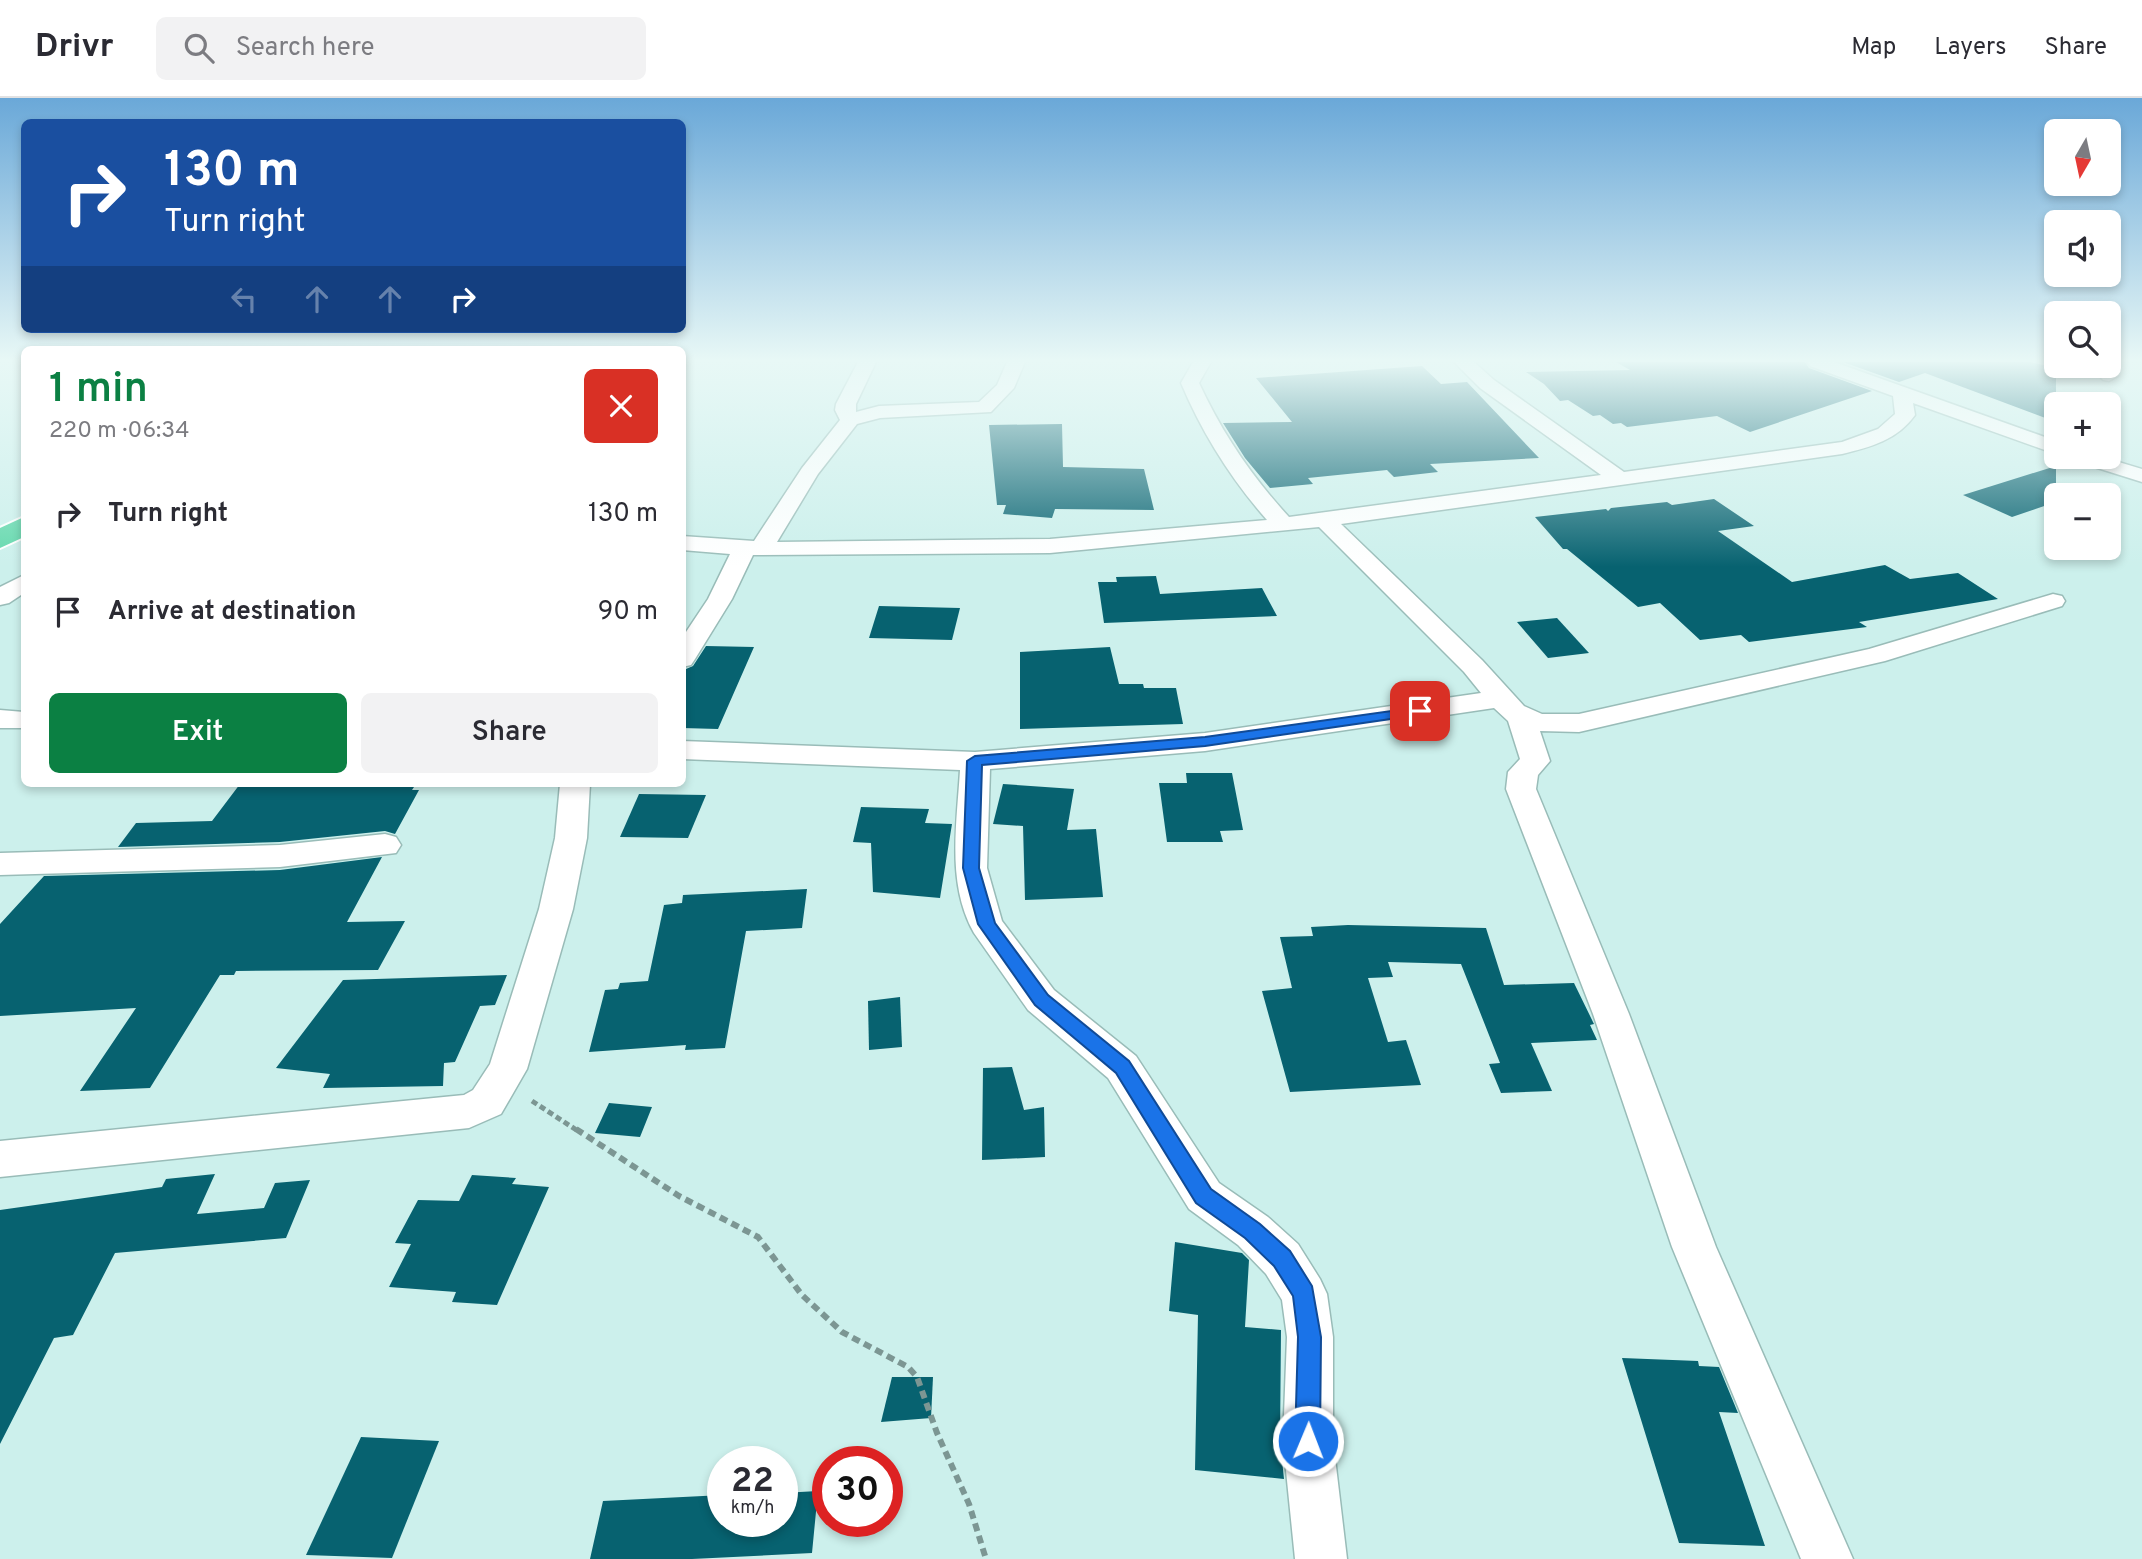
<!DOCTYPE html>
<meta charset="utf-8">
<style>
:root{--surface:#fff;--page:#f2f2f3;--text:#2b2b33;--muted:#7c7c81;--line:#e1e1e2;--accent:#0b8043}
body{margin:0;font-family:Overpass,sans-serif;background:var(--page);color:var(--text);height:100vh;display:flex;flex-direction:column;font-size:26px;white-space:nowrap}
*{box-sizing:border-box;margin:0}
p{font-size:23px;color:var(--muted)}
.icon{flex:none;width:38px;height:38px;fill:none;stroke:currentColor;stroke-width:2;stroke-linecap:round;stroke-linejoin:round}
.map{position:relative;flex:1;overflow:hidden}
.panel{position:absolute;left:21px;top:248px;width:665px;height:441px;display:flex;flex-direction:column;background:var(--surface);border-radius:10px;box-shadow:0 4px 10px #0003}
.panel>*{flex:none}
.banner{position:absolute;left:21px;top:21px;width:665px;height:214px;border-radius:10px;box-shadow:0 4px 10px #0003;background:#1a4fa0;color:#fff;overflow:hidden}
.needle{width:46px;rotate:189deg}
.tools{position:absolute;left:2044px;top:21px;display:grid;gap:14px}
.tools a{display:grid;place-items:center;width:77px;height:77px;border-radius:10px;background:var(--surface);box-shadow:0 4px 10px #0003;font-size:35px}
.speed{position:absolute;left:707px;top:1348px;display:flex;gap:14px;font-size:35px;font-weight:700;text-align:center}
.speed>*{display:grid;place-content:center;width:91px;height:91px;border-radius:50%;background:var(--surface);box-shadow:0 4px 10px #0003;line-height:1}
.speed small{font-size:18px;font-weight:400}
.speed .limit{border:10px solid #d22;background:#fff;color:#111}
.pin{position:absolute;display:grid;place-items:center;width:60px;height:60px;color:#fff;margin:-30px;border-radius:14px;box-shadow:0 4px 10px #0006}
.me{position:absolute;width:77px;margin:-38px;rotate:1deg;stroke-linejoin:round;filter:drop-shadow(0 0 5px #0008)}
.turn{display:flex;align-items:center;gap:24px;height:147px;padding:0 28px;font-size:32px}
.turn .icon{width:91px;height:91px;stroke-width:2.5}
.turn b{display:block;font-size:49px;line-height:60px}
.lanes{display:flex;align-items:center;height:66px;padding:0 28px;background:#0003;justify-content:center;gap:35px;direction:ltr}
.lanes .off{opacity:.35}
.round{display:grid;place-items:center;flex:none;width:74px;height:74px;border-radius:10px;background:var(--page)}
.headline{display:flex;align-items:center;justify-content:space-between;height:119px;padding:0 28px}
h1{font-size:42px;font-weight:600;line-height:52px;color:var(--accent)}
.action{display:flex;gap:14px;margin-top:auto;padding:14px 28px}
.action a{flex:1;height:80px;border-radius:10px;background:var(--accent);color:#fff;font-size:28px;font-weight:600;line-height:80px;text-align:center}
.action a+a{background:var(--page);color:var(--text)}
ul{padding:0;list-style:none}
li{display:flex;align-items:center;gap:21px;height:98px;padding:0 28px}
li div{flex:1}
li b{display:block;font-size:26px}
li em{font-style:normal}
header{display:flex;align-items:center;gap:42px;box-sizing:border-box;height:98px;padding:0 35px;background:var(--surface);border-bottom:2px solid var(--line)}
header strong{font-size:33px}
nav{display:flex;gap:38px;margin-inline-start:auto;font-size:24px}
.search{width:490px;height:63px;background:var(--page);display:flex;align-items:center;gap:18px;box-sizing:border-box;padding:0 24px;border-radius:10px;color:var(--muted);font-size:26px}
.map>svg:first-child{display:block}
</style>
<header>
<strong>Drivr</strong>
<div class="search"><svg class="icon" aria-label="search" viewBox="0 0 24 24"><circle cx="10" cy="10" r="6"/><path d="M15 15l6 6"/></svg>Search here</div>
<nav><a>Map</a><a>Layers</a><a>Share</a></nav>
</header>
<div class="map">
<svg width="2142" height="1461" viewBox="0 0 2142 1461">
<rect width="100%" height="100%" fill="#ccf0ec"/>
<g fill="#076270">
<polygon points="1616,264 1805,264 1809,270 1872,293 1750,334 1717,318 1627,329 1621,325 1613,326 1600,317 1593,318 1568,302 1560,303 1544,286 1526,274 1630,272"/>
<polygon points="1843,264 2030,264 2056,270 2056,324 1925,275 1899,284"/>
<polygon points="1422,268 1441,286 1467,284 1539,360 1430,366 1438,374 1394,379 1387,372 1308,380 1313,386 1270,390 1245,360 1223,325 1292,324 1256,280"/>
<polygon points="1062,326 1063,369 1144,371 1154,412 1055,411 1052,420 1003,416 1006,407 997,407 989,327"/>
<polygon points="2056,368 2056,404 2012,419 1963,397"/>
<polygon points="1714,401 1754,428 1718,433 1792,484 1885,467 1910,481 1958,475 1998,501 1859,524 1867,529 1749,544 1741,537 1700,542 1660,505 1638,509 1567,451 1563,451 1535,419 1606,411 1608,413 1611,410 1667,404 1672,407"/>
<polygon points="1156,478 1160,496 1262,490 1277,518 1104,525 1098,484 1117,484 1116,479"/>
<polygon points="879,508 960,510 952,542 869,540"/>
<polygon points="1557,520 1589,555 1548,560 1517,524"/>
<polygon points="706,548 754,549 718,631 682,630 682,578 686,571 693,568"/>
<polygon points="1110,549 1119,586 1143,586 1144,590 1176,590 1183,626 1020,631 1020,554"/>
<polygon points="1186,675 1232,675 1243,732 1220,733 1223,744 1167,744 1159,685 1187,685"/>
<polygon points="240,686 416,686 412,692 419,692 395,736 385,733 280,744 118,749 136,725 212,723"/>
<polygon points="1003,686 1074,691 1067,732 1096,731 1103,799 1025,802 1023,728 993,726"/>
<polygon points="639,696 706,697 688,740 620,739"/>
<polygon points="861,709 929,711 925,725 952,726 940,800 873,794 871,745 853,744"/>
<polygon points="382,759 347,824 405,823 378,872 236,873 234,877 220,877 150,990 80,993 136,910 0,918 0,826 44,778 280,772"/>
<polygon points="807,791 802,830 746,833 725,950 685,952 686,947 589,954 605,892 618,891 620,885 648,883 664,807 682,805 683,797"/>
<polygon points="1348,827 1486,830 1504,887 1574,885 1593,924 1594,926 1590,927 1597,942 1531,945 1552,993 1501,995 1489,966 1500,965 1461,866 1388,864 1393,879 1368,880 1388,944 1406,942 1421,987 1290,994 1262,893 1292,890 1280,839 1313,838 1311,829"/>
<polygon points="507,877 495,907 480,908 455,964 444,965 443,988 323,990 330,976 276,970 343,882"/>
<polygon points="900,899 902,949 869,952 868,903"/>
<polygon points="1012,969 1024,1012 1044,1009 1045,1059 982,1062 983,970"/>
<polygon points="609,1005 652,1009 640,1039 595,1035"/>
<polygon points="215,1076 197,1116 264,1110 275,1085 310,1082 286,1140 115,1155 73,1237 54,1240 0,1346 0,1112 162,1089 166,1081"/>
<polygon points="472,1077 516,1080 512,1086 549,1089 497,1207 452,1204 456,1194 389,1189 411,1146 395,1145 418,1102 459,1103"/>
<polygon points="1175,1144 1242,1155 1249,1162 1245,1229 1281,1232 1280,1343 1284,1381 1195,1372 1198,1217 1169,1213"/>
<polygon points="1622,1260 1698,1263 1699,1268 1719,1269 1738,1315 1719,1314 1765,1448 1679,1445"/>
<polygon points="892,1279 933,1279 931,1320 881,1324"/>
<polygon points="361,1339 439,1343 392,1460 306,1457"/>
<polygon points="818,1393 812,1455 692,1461 590,1461 603,1403 723,1397 723,1423 782,1423 782,1395"/>
</g>
<g fill="none" stroke-linecap="round" stroke-linejoin="round">
<g stroke="#99bcb8" stroke-width="3">
<g id="minor">
<path d="M858,264H876L856,306V314L879,308L979,304L997,287L1007,264H1025L1014,290L991,314L880,320L857,326L818,376L777,444L1050,441L1267,422C1231,381 1202,335 1181,285L1193,264H1211L1199,285C1222,335 1252,379 1289,419L1601,377L1480,290L1454,264H1474L1494,282L1624,374L1842,344L1878,331L1895,316L1893,298L1810,268L1807,264H1834L2056,343V356L1913,305L1915,317C1897,342 1871,349 1842,356L1341,426L1482,562L1524,608L1542,616H1579L1869,551L2053,496L2062,498L2065,503L2062,508L1885,563L1579,634L1540,633L1550,663L1538,677L1536,691L1629,916L1716,1149L1853,1461H1801L1672,1149L1593,916L1506,691L1508,674L1520,661L1508,623L1494,610L1205,653L990,671L987,770L1002,823L1054,892L1136,958L1219,1085L1268,1119L1298,1146L1320,1181L1327,1196L1333,1239V1343L1347,1461H1295L1283,1343L1287,1239L1282,1202L1266,1176L1238,1147L1189,1111L1108,980L1028,912L974,835C946,786 957,725 960,672L682,661V643L975,654L1205,635L1481,595L1464,574L1319,429L1050,455L753,457L732,501L695,561L691,567L682,569V540L708,501L730,456L682,452V438L754,443L802,370L840,322L835,312L836,306Z"/>
<polygon points="2109,267 2118,278 2109,283 2103,282 2091,268"/>
<polygon points="2072,359 2102,359 2142,371 2142,384 2075,363"/>
<polygon points="24,477 24,495 9,505 0,507 0,489"/>
<polygon points="0,612 24,614 24,630 0,630"/>
<polygon points="560,686 590,686 587,740 573,811 527,971 501,1016 469,1030 0,1079 0,1043 464,997 473,992 490,966 539,811 555,740"/>
<polygon points="385,736 396,739 401,747 396,755 280,769 0,777 0,755 280,747"/>
</g>
</g>
<g stroke="#fff" stroke-width="4">
<polygon id="trunk" points="24,419 24,439 0,450 0,430"/>
</g>
<polyline stroke="#7c9693" stroke-width="5" stroke-dasharray="6 3.5" stroke-linecap="butt" points="532,1003 578,1033"/>
<polyline stroke="#7c9693" stroke-width="6" stroke-dasharray="8 5" stroke-linecap="butt" points="576,1031 679,1098 758,1139 802,1197 842,1234 908,1269 917,1279 937,1335 969,1406 986,1461"/>
<use href="#minor" fill="#fff" fill-rule="evenodd"/>
<use href="#trunk" fill="#62d8ac" fill-rule="evenodd"/>
</g>
<linearGradient id="sky" x2="0" y2="1"><stop stop-color="#6aa8d8"/><stop offset="0.56" stop-color="#e8f8f6"/><stop offset="1" stop-color="#e8f8f6" stop-opacity="0"/></linearGradient>
<rect width="2142" height="469" fill="url(#sky)"/>
<polygon fill="#1a73e8" stroke="#114b97" stroke-width="2" points="1420,609 1427,613 1425,616 1205,648 982,667 979,770 995,825 1048,897 1129,963 1211,1091 1260,1126 1290,1153 1312,1188 1321,1239 1320,1343 1316,1352 1308,1356 1299,1352 1295,1343 1298,1239 1293,1198 1274,1168 1245,1140 1196,1105 1116,975 1035,907 978,826 963,770 967,663 975,658 1205,639"/>
</svg>
<div class="tools">
<a><svg class="needle" viewBox="-14 -14 28 28"><path d="M0-13l5 13h-10z" fill="#e53935"/><path d="M0 13l5-13h-10z" fill="#7c7c81"/></svg></a>
<a><svg class="icon" aria-label="sound" viewBox="0 0 24 24"><path d="M4 9h4l5-4v14l-5-4H4zM17 9q2 3 0 6"/></svg></a>
<a><svg class="icon" aria-label="search" viewBox="0 0 24 24"><circle cx="10" cy="10" r="6"/><path d="M15 15l6 6"/></svg></a>
<a>+</a>
<a>−</a>
</div>
<div class="speed"><div>22<small>km/h</small></div><div class="limit">30</div></div>
<div class="pin" style="left:1420px;top:613px;background:#d93025"><svg class="icon" aria-label="arrive" viewBox="0 0 24 24"><path d="M6 21V4h12l-3 4 3 4H6"/></svg></div>
<svg class="me" style="left:1308px;top:1343px" viewBox="-20 -20 40 40"><circle r="17" fill="#1a73e8" stroke="#fff" stroke-width="3"/><path d="M0-11L8 9 0 5-8 9z" fill="#fff"/></svg>
<div class="banner">
<div class="turn"><svg class="icon" aria-label="right" viewBox="0 0 24 24"><path d="M7 20v-9h11M14 6l5 5-5 5"/></svg><div><b>130 m</b>Turn right</div></div>
<div class="lanes"><svg class="icon off" aria-label="left" viewBox="0 0 24 24"><path d="M17 20v-9H6M10 6l-5 5 5 5"/></svg><svg class="icon off" aria-label="ahead" viewBox="0 0 24 24"><path d="M12 20V5M6 11l6-6 6 6"/></svg><svg class="icon off" aria-label="ahead" viewBox="0 0 24 24"><path d="M12 20V5M6 11l6-6 6 6"/></svg><svg class="icon" aria-label="right" viewBox="0 0 24 24"><path d="M7 20v-9h11M14 6l5 5-5 5"/></svg></div>
</div>
<section class="panel">
<div class="headline"><div><h1>1 min</h1><p>220 m · 06:34</p></div><a class="round" style="background:#d93025;color:#fff"><svg class="icon" aria-label="close" viewBox="0 0 24 24"><path d="M6 6l12 12M18 6L6 18"/></svg></a></div>
<ul>
<li><svg class="icon" aria-label="right" viewBox="0 0 24 24"><path d="M7 20v-9h11M14 6l5 5-5 5"/></svg><div><b>Turn right</b></div><em>130 m</em></li>
<li><svg class="icon" aria-label="arrive" viewBox="0 0 24 24"><path d="M6 21V4h12l-3 4 3 4H6"/></svg><div><b>Arrive at destination</b></div><em>90 m</em></li>
</ul>
<div class="action"><a>Exit</a><a>Share</a></div>
</section>
</div>
